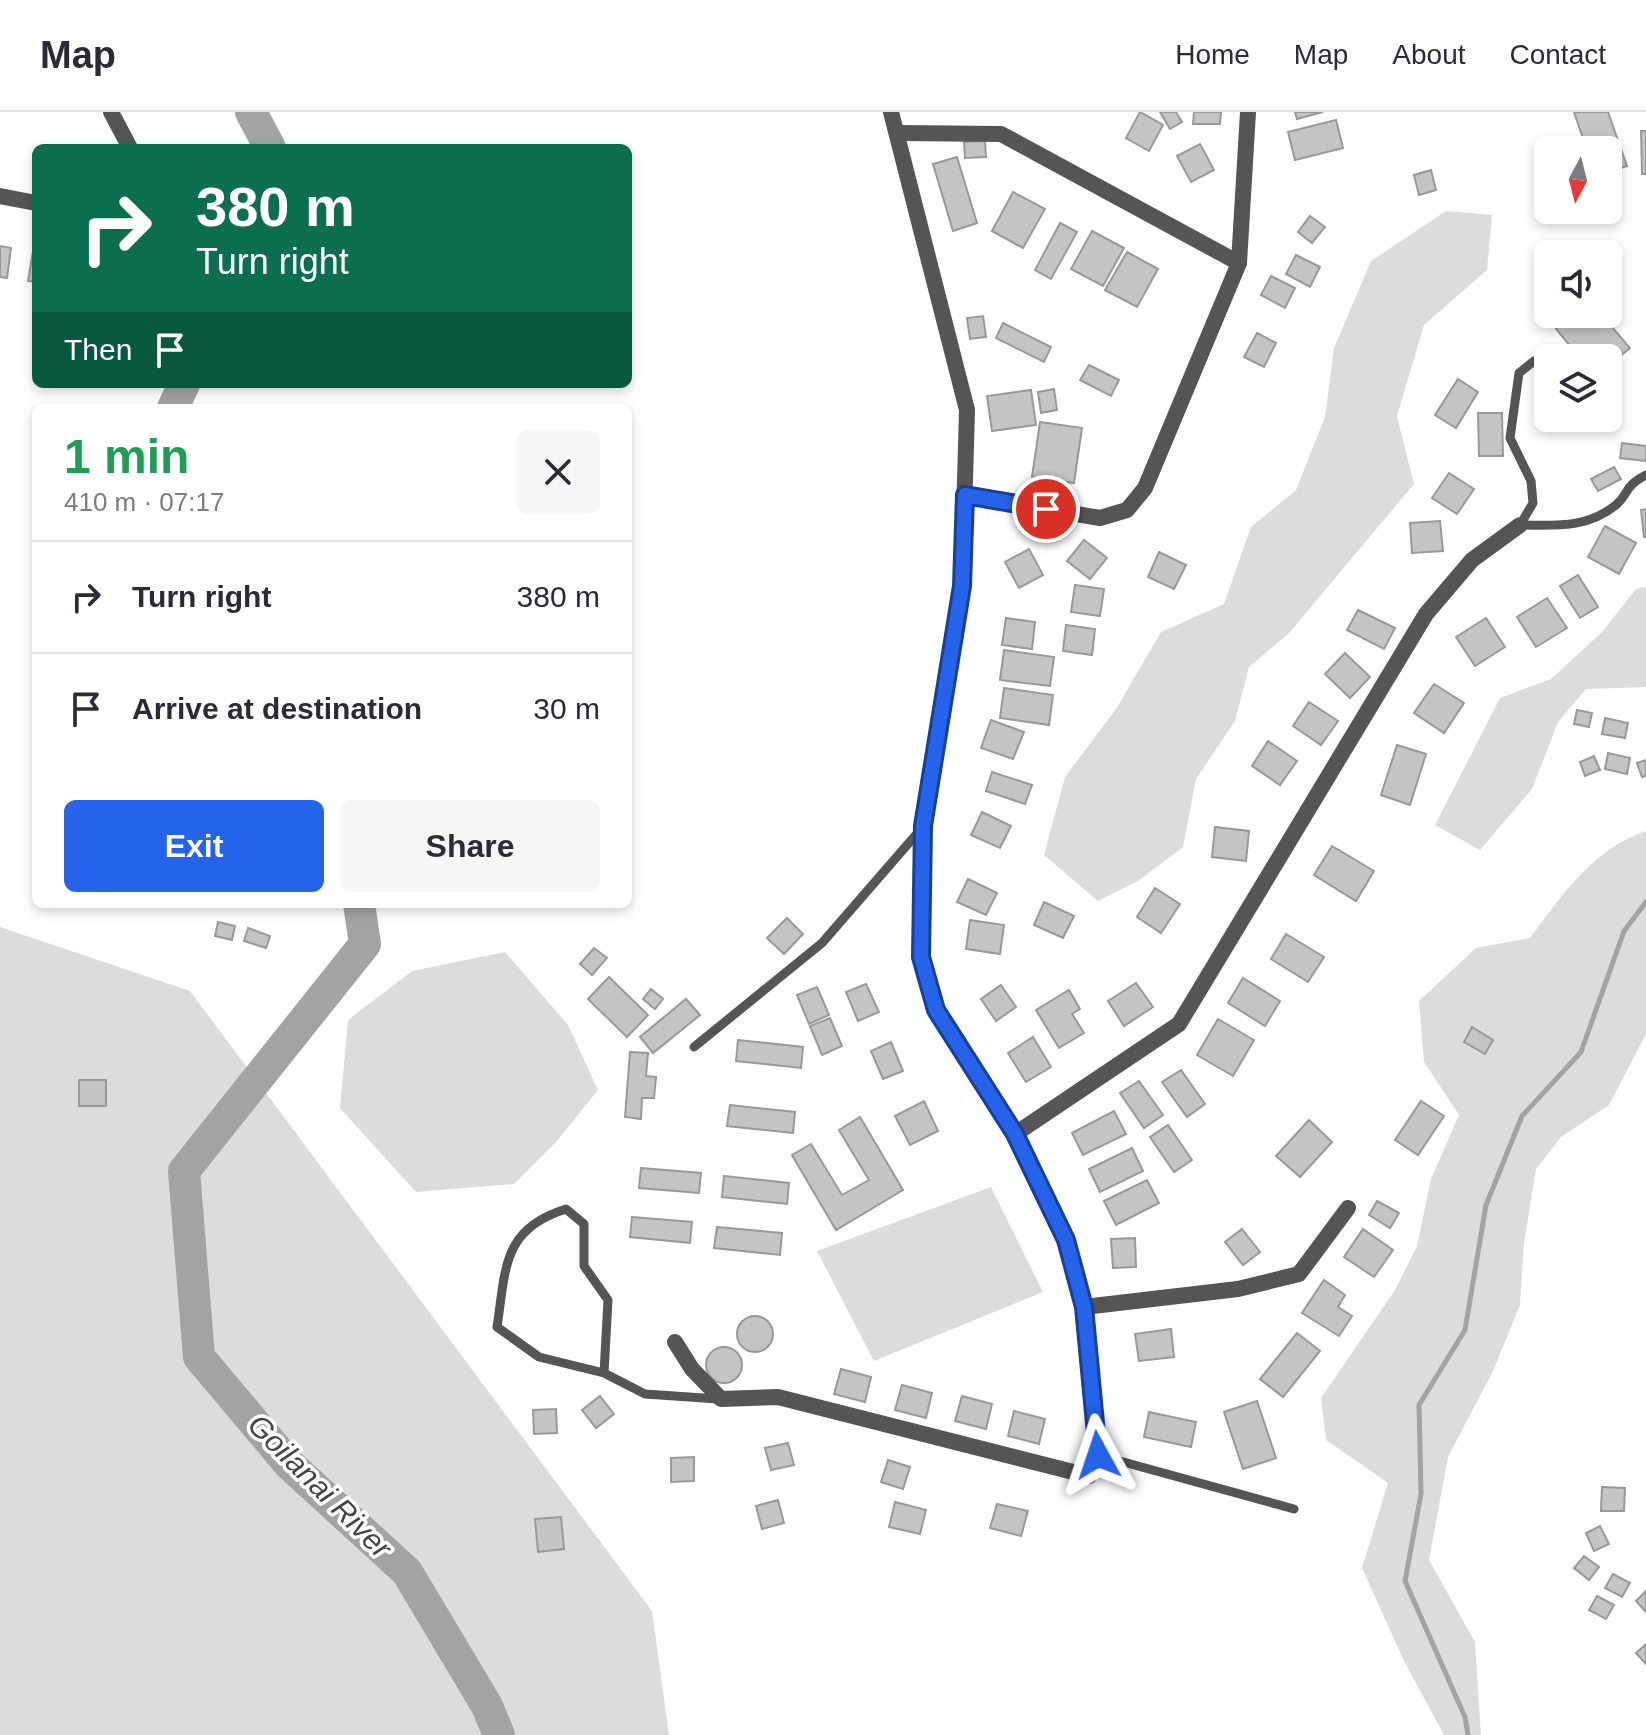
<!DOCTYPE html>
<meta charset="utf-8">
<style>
:root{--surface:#fff;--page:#f7f7f7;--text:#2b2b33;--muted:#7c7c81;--line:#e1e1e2;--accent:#2563eb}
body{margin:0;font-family:Helvetica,sans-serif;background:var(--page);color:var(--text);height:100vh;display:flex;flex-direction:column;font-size:30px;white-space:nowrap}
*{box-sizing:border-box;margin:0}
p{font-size:26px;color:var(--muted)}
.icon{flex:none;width:44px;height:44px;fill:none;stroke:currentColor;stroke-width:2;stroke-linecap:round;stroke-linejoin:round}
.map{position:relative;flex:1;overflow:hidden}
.panel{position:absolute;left:32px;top:292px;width:600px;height:504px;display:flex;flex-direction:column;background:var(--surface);border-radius:12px;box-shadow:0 4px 12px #0003}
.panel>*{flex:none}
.banner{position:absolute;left:32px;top:32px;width:600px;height:244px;border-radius:12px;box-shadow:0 4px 12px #0003;background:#0b6e4f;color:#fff;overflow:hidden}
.needle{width:52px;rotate:187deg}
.controls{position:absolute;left:1534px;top:24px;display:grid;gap:16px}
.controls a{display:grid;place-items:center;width:88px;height:88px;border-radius:12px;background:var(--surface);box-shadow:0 4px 12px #0003;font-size:40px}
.pin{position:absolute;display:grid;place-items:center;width:68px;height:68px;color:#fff;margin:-34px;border:4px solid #fff;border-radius:50%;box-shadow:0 2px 8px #0007}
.me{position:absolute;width:88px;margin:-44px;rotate:355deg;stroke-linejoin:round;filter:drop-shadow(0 0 6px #0008)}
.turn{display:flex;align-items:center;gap:28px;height:168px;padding:0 32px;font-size:36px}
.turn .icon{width:104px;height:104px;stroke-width:2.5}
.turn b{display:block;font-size:56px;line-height:68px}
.then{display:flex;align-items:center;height:76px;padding:0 32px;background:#0003;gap:16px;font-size:30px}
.round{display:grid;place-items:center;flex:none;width:84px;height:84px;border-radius:12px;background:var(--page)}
.headline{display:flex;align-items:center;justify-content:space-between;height:136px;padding:0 32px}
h1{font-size:48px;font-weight:800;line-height:60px;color:#1e9e55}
.button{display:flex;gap:16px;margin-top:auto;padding:16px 32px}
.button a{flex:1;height:92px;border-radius:12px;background:var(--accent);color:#fff;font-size:32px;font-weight:800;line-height:92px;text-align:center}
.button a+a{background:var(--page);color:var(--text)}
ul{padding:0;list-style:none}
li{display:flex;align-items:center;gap:24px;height:112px;padding:0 32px;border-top:2px solid var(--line)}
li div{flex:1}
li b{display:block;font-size:30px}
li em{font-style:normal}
header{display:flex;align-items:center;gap:48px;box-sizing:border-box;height:112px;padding:0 40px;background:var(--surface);border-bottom:2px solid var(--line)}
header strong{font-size:38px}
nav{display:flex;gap:44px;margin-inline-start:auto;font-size:28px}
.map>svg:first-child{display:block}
</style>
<header>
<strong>Map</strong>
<nav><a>Home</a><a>Map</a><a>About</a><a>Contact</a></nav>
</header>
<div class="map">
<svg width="1646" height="1623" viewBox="0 0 1646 1623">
<rect width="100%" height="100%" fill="#fff"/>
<g fill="#dcdcdc">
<polygon points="1446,99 1492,103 1487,158 1424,213 1397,304 1414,372 1289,521 1249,555 1235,609 1196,667 1183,735 1138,769 1098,789 1044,743 1065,665 1116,597 1161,520 1224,492 1251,415 1296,378 1325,305 1334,236 1371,149"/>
<polygon points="1646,475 1646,575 1586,577 1558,610 1532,677 1480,738 1435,713 1500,586 1551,567 1602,520 1636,477"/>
<path d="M1646,719V922L1609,993L1561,1025L1536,1057L1524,1131L1520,1193L1493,1259L1448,1345L1429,1448L1475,1530L1481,1623H1444L1404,1549L1362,1456L1388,1371L1326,1328L1321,1286L1395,1178L1417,1134L1431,1067L1459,1003L1424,950L1419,889L1476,836L1530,826C1562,783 1593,737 1646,719Z"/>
<polygon points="0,815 190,879 652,1499 669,1623 0,1623"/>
<polygon points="505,840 568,913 598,978 557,1029 514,1072 416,1080 340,996 348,908 412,859"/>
<polygon points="991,1075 1043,1180 874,1249 817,1139"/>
</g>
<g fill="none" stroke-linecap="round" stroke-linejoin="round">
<polyline stroke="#a3a3a3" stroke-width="5" points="1468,1623 1465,1605 1405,1469 1421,1382 1419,1293 1465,1218 1486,1093 1522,1004 1581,940 1624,819 1646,790"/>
<g stroke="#a3a3a3" stroke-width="32">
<polyline points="251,0 270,36"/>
<polyline points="173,296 184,272"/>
<polyline points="359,792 365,832 184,1059 199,1245 289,1352 407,1460 487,1594 499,1623"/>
</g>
</g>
<g fill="#c4c4c4" stroke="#999" stroke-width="2">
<polygon points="1140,0 1163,13 1149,39 1126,26"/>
<polygon points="1160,0 1176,0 1182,10 1170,17"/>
<polygon points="1194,0 1221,0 1220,12 1193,12"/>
<polygon points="1295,0 1323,0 1297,7"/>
<polygon points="1574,0 1608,0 1627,54 1608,60 1608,38 1587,38"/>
<polygon points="1336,8 1343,36 1295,48 1288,20"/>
<polygon points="1641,19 1646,19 1646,62 1642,62"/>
<polygon points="985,29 986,45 965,46 964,30"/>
<polygon points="1200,32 1214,58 1191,70 1177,44"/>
<polygon points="957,45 977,111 953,119 933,52"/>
<polygon points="1431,58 1436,78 1419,83 1414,63"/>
<polygon points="1013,80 1045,97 1023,136 992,119"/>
<polygon points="1310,104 1325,115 1312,131 1298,120"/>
<polygon points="1060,111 1077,120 1051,167 1035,158"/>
<polygon points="1092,119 1124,136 1103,174 1071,157"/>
<polygon points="0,134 11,136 7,166 0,165"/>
<polygon points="33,139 36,140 36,170 28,169"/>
<polygon points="1127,140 1158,157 1137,195 1105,178"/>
<polygon points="1296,143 1320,155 1310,175 1286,162"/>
<polygon points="1271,164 1295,176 1285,196 1261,183"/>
<polygon points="1574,202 1601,202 1630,236 1608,254 1608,246 1580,246 1556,217"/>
<polygon points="983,204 986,225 970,227 967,206"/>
<polygon points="1003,211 1051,235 1044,250 996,226"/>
<polygon points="1257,221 1276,231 1264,255 1244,245"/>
<polygon points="1089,253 1119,268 1111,284 1080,268"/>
<polygon points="1458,267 1478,280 1456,316 1435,303"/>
<polygon points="1054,277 1057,298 1041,301 1038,280"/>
<polygon points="1031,278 1036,313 992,319 987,284"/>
<polygon points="1478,301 1502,301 1503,344 1479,344"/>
<polygon points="1040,310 1082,316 1074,371 1032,365"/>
<polygon points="1622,331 1646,334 1646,349 1620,346"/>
<polygon points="1614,355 1621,367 1598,379 1591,367"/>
<polygon points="1449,361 1474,377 1457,402 1432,386"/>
<polygon points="1646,397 1646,425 1644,425 1641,398"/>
<polygon points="1440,409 1443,439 1412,441 1410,411"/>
<polygon points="1605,414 1636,431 1619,462 1588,445"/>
<polygon points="1084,428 1107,446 1090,467 1067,449"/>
<polygon points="1029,437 1043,463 1019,476 1005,450"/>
<polygon points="1159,440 1186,453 1174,477 1148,465"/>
<polygon points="1578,463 1598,495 1580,506 1560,474"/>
<polygon points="1075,473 1104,477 1100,504 1071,500"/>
<polygon points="1547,486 1567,516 1536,535 1517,505"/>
<polygon points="1358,498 1395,516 1384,537 1347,518"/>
<polygon points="1006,506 1035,510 1032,537 1002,533"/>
<polygon points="1486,506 1505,535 1475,554 1456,525"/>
<polygon points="1066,513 1095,517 1092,543 1063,539"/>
<polygon points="1004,538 1054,545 1050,574 1000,568"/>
<polygon points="1345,541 1370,565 1350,586 1325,562"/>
<polygon points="1434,572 1464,591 1444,621 1414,601"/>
<polygon points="1004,576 1053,583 1049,613 1000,606"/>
<polygon points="1309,590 1338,609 1321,633 1293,614"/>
<polygon points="1577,598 1592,601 1589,615 1574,612"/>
<polygon points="1605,606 1628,611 1625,626 1602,622"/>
<polygon points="991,608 1024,620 1013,647 981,636"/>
<polygon points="1268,629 1297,649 1280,673 1252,654"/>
<polygon points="1397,633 1426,642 1410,693 1381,683"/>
<polygon points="1608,641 1630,646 1627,662 1605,657"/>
<polygon points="1594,644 1600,658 1585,664 1580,650"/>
<polygon points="1646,648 1646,664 1642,665 1637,651"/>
<polygon points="992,660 1032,673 1025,692 986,679"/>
<polygon points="982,700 1011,714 1000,736 971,723"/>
<polygon points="1215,715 1249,719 1246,749 1212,745"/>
<polygon points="1332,734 1374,759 1356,789 1314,763"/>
<polygon points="968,767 997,781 986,803 957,790"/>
<polygon points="1155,776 1180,792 1161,821 1137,805"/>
<polygon points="1044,790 1074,804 1063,826 1034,813"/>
<polygon points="787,806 803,822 784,842 767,826"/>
<polygon points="970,808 1004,813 1000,842 966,837"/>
<polygon points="218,810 235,814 232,828 215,824"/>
<polygon points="248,816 270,824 266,836 244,829"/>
<polygon points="1286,822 1324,845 1308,870 1271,847"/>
<polygon points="594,836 607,846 592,863 580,852"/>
<polygon points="609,865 648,903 627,925 588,887"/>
<polygon points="1243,866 1280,889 1265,914 1228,891"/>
<polygon points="1136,871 1153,895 1124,914 1108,889"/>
<polygon points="866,872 879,900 858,909 846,880"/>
<polygon points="1001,873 1016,895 996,909 981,887"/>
<polygon points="817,875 829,903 809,912 797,883"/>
<polygon points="651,877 663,887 655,897 643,887"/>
<polygon points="1069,878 1080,897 1072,902 1084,921 1059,936 1036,898"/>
<polygon points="686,887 700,903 653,941 640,925"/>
<polygon points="830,906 842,934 822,943 810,914"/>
<polygon points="1218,907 1254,928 1233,964 1197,943"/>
<polygon points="1472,915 1493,928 1485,942 1464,930"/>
<polygon points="1033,925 1051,955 1026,970 1008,941"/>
<polygon points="738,928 803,935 801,956 736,949"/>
<polygon points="891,930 903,959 883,967 871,939"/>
<polygon points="630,940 648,941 646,964 656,965 654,986 642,986 641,1007 625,1005"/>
<polygon points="1181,958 1205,992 1187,1005 1162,970"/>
<rect x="79" y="968" width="27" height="26"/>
<polygon points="1139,969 1163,1003 1144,1016 1120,981"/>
<polygon points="924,989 938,1019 910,1033 895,1004"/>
<polygon points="1421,989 1444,1004 1418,1043 1395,1028"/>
<polygon points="730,993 795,1000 793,1021 727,1014"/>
<polygon points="1114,999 1126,1022 1083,1043 1072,1021"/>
<polygon points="860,1005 903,1078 836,1118 792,1043 811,1032 842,1083 869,1068 839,1018"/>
<polygon points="1309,1008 1332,1030 1300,1065 1276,1044"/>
<polygon points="1168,1013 1192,1048 1174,1060 1150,1025"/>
<polygon points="1132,1036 1143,1059 1100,1080 1089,1057"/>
<polygon points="641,1056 701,1061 699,1081 639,1076"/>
<polygon points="724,1064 789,1071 787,1092 722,1085"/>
<polygon points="1147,1068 1159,1091 1116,1113 1104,1089"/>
<polygon points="1377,1089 1399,1101 1390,1116 1369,1103"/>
<polygon points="632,1105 692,1110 690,1131 630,1125"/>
<polygon points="717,1115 782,1121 780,1143 714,1136"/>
<polygon points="1242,1117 1260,1140 1243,1153 1225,1130"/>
<polygon points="1363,1117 1393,1138 1374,1165 1344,1145"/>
<polygon points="1135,1126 1136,1155 1113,1156 1111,1127"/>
<polygon points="1324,1168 1345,1183 1338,1195 1352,1204 1339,1224 1302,1201"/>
<circle cx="755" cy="1222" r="18"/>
<polygon points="1171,1217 1174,1245 1139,1249 1135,1222"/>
<polygon points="1297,1221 1320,1239 1283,1285 1260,1267"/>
<circle cx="724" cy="1253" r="18"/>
<polygon points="841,1257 871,1265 865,1290 834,1282"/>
<polygon points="902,1273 932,1281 926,1306 895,1298"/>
<polygon points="600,1284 614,1302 596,1316 582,1298"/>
<polygon points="962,1284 992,1292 986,1317 955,1309"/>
<polygon points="1257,1289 1276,1346 1243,1357 1224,1300"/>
<polygon points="556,1297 557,1321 534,1322 533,1298"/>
<polygon points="1014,1299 1045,1307 1039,1332 1008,1324"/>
<polygon points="1149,1300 1196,1310 1191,1335 1144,1325"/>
<polygon points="788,1331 794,1353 771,1358 765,1336"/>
<polygon points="694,1345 694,1369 671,1370 671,1346"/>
<polygon points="888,1348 910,1355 903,1377 881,1370"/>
<polygon points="1602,1375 1625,1376 1624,1399 1601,1399"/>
<polygon points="778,1388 784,1411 762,1417 756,1394"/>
<polygon points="895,1390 926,1398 920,1422 889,1415"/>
<polygon points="997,1392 1028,1399 1021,1424 990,1416"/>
<polygon points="561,1405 564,1437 538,1440 535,1407"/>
<polygon points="1600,1414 1609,1432 1594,1439 1586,1421"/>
<polygon points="1584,1444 1599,1455 1589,1468 1574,1456"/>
<polygon points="1613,1462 1630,1471 1622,1485 1605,1476"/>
<polygon points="1646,1479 1646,1500 1636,1489"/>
<polygon points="1597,1484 1614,1493 1606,1507 1589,1498"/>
<polygon points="1646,1532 1646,1552 1636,1541"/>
</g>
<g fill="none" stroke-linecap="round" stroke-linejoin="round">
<g stroke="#555" stroke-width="9">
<polyline points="1520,413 1533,391 1531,369 1510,326 1519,261 1534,249"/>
<path d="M1520,413C1555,413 1586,417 1616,393C1630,381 1623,375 1646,363"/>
<polyline points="694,935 822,831 921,717"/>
<path d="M604,1261L608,1188L584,1154V1112L566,1097C502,1117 506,1156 497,1215L539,1245L604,1261L645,1282L718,1287"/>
<polyline points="1098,1343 1294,1397"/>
</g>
<g stroke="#555" stroke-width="16">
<polyline points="111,0 130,36"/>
<polyline points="897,21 1001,22 1239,151"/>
<polyline points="0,84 36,91"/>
<polyline points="965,383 1100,406 1127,398 1145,376 1239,151 1248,0"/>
<polyline points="1015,1022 1179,912 1426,502 1472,448 1520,413"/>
<polyline points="1084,1195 1238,1177 1299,1162 1348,1096"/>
<polyline points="675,1230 692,1257 721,1287 778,1285 1089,1364 1098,1343 1084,1195 1066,1128 1015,1022 936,898 921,845 923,714 962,474 967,298 891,0"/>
</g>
</g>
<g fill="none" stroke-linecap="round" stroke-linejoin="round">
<g stroke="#184099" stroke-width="20">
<polyline id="route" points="1046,397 965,383 962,474 923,714 921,845 936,898 1015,1022 1066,1128 1084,1195 1098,1343"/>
</g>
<use href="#route" stroke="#2563eb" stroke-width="14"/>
</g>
<g text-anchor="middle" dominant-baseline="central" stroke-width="7" stroke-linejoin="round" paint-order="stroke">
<g font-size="30" font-style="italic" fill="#444" stroke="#fff">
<text transform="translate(320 1374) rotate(45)">Goilanai River</text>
</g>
</g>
</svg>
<div class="controls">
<a><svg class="needle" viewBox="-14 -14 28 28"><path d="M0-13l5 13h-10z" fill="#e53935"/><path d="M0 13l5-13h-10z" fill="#7c7c81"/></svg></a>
<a><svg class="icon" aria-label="sound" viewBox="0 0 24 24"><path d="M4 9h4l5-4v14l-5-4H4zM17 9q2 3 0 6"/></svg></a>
<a><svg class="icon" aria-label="layers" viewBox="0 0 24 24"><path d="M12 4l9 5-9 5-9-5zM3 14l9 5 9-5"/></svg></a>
</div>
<div class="pin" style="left:1046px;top:397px;background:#d93025"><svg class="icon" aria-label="arrive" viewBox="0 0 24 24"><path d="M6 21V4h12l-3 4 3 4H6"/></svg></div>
<svg class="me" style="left:1098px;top:1343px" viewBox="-20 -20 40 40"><path d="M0-17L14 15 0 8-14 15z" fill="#2563eb" stroke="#fff" stroke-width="4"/></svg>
<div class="banner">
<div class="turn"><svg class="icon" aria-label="right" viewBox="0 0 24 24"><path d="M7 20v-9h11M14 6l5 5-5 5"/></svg><div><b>380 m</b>Turn right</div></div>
<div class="then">Then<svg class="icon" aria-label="arrive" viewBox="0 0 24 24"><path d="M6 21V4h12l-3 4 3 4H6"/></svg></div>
</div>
<section class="panel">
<div class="headline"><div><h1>1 min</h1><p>410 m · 07:17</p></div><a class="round"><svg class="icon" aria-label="close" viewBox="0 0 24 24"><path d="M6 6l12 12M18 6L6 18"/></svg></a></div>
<ul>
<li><svg class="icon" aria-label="right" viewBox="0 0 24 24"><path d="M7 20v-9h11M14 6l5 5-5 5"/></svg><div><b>Turn right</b></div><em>380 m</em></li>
<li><svg class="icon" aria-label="arrive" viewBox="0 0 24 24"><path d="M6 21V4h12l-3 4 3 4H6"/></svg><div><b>Arrive at destination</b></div><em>30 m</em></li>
</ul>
<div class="button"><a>Exit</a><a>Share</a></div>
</section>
</div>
